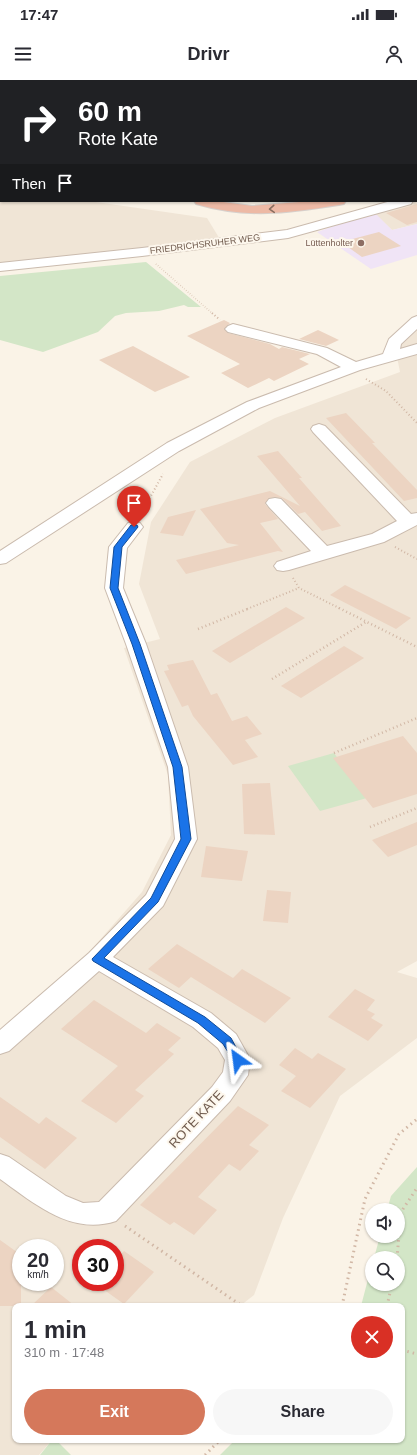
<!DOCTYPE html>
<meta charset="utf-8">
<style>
:root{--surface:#fff;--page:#f7f7f7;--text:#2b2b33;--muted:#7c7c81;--accent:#d5785b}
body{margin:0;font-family:Helvetica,sans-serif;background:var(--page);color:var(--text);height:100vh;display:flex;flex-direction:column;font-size:15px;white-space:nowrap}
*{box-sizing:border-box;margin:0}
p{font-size:13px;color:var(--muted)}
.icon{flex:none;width:22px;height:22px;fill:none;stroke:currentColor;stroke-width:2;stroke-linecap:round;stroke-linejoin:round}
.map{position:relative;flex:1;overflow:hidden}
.panel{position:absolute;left:12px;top:1223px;width:393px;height:140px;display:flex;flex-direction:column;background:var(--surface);border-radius:8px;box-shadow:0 1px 3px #0004}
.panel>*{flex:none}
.banner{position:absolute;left:0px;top:0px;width:417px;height:122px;box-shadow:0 1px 3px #0004;background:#202124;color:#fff;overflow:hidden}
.buttons{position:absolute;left:365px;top:1123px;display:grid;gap:8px}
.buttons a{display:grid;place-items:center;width:40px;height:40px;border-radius:50%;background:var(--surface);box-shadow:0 1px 3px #0004;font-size:20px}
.speed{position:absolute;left:12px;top:1159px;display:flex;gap:8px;font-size:20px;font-weight:700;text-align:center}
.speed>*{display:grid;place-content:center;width:52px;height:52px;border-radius:50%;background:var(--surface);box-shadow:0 1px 3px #0004;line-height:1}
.speed small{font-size:10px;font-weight:400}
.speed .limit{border:6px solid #d22;background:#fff;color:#111}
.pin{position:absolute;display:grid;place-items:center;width:34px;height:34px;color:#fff;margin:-41px -17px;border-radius:50% 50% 50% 0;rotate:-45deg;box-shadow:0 0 4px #0007}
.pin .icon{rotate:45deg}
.me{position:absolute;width:44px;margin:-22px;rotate:329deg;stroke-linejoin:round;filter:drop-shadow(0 0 3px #0008)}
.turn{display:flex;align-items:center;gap:14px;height:84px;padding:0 12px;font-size:18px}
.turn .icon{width:52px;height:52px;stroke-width:2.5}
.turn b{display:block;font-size:28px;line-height:34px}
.then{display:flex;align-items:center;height:38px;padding:0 12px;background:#0003;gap:8px;font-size:15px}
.round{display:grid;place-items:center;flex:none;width:42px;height:42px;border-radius:21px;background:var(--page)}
.head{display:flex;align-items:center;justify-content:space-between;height:68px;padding:0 12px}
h1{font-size:24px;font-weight:700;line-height:30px}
.primary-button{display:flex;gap:8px;margin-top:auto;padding:8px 12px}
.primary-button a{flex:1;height:46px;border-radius:24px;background:var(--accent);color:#fff;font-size:16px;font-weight:700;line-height:46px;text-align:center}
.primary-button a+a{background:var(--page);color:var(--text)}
.status{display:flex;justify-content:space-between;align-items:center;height:28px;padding:0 20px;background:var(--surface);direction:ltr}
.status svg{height:11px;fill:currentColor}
header{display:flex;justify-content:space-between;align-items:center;height:52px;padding:0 12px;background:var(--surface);font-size:18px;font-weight:700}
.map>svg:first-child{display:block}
</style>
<div class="status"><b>17:47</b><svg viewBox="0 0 49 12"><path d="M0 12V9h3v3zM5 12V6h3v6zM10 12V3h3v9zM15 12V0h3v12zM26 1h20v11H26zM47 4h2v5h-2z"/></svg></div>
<header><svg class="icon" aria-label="menu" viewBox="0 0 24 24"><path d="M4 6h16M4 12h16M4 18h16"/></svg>Drivr<svg class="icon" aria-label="person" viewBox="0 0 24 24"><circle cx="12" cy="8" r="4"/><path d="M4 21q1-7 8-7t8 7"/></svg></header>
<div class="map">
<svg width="417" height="1375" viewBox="0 0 417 1375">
<rect width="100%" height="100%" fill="#faf3e7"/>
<g fill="#f0e5d6" fill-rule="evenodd">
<polygon points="417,116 417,144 392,150 374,133 391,121 416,121"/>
<polygon points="0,121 89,121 207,138 221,161 0,185"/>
<path d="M417,241V881L397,892L417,898V958L340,1016L283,1138L254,1215L240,1226H15V1360H52L39,1375H0V952L91,870L142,812L171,755L168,695L124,568L160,559L139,504L151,442L190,382L275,338L400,292L394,262ZM21,1168H55V1202H21ZM81,1168H115V1202H81Z"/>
</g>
<polygon fill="#f0e4f6" points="374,132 392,150 417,144 417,175 371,189 317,152"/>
<g fill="#d3e6c7">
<polygon points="109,0 329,0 332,1 105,1"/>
<polygon points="146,182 201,227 188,227 184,225 159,231 126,233 115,236 98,252 43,272 0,260 0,196"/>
<polygon points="334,673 367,718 320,731 288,686"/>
<polygon points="417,1087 417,1375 220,1375 235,1360 402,1360 402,1226 361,1226 372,1184 372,1204 398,1204 398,1178 374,1178 380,1156 398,1156 398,1130 387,1130 391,1116"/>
<polygon points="52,1360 56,1360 71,1375 40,1375"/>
</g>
<g fill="#ecd4c2">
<polygon points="417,124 417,142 407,145 386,133"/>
<polygon points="379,152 401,166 362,177 341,162"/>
<polygon points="224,240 230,243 224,249 228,253 270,264 279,269 282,267 310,274 299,279 309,284 274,301 269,298 248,308 221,293 240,284 187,256"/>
<polygon points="318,250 339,260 326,266 299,259"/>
<polygon points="133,266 190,297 155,312 99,280"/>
<polygon points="346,333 375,363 372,363 417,410 417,418 404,421 326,338"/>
<polygon points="278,371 302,398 299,398 341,446 322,451 305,432 298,434 282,418 275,417 269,418 265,424 278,439 260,443 283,472 278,471 186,494 176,480 239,465 227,463 200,429 270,411 300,426 257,376"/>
<polygon points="196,430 183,456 160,453 168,437"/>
<polygon points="345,505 411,538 396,549 330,515"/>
<polygon points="286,527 305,538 230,583 212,571"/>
<polygon points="344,566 364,578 301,618 281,606"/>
<polygon points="193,580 211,615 217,613 232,641 247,636 262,654 245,660 258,677 233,685 193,636 188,625 182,627 164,591 169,590 167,585"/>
<polygon points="403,656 417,673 417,714 373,728 333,678"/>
<polygon points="270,703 275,755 244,754 242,704"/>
<polygon points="417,742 417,765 388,777 372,760"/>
<polygon points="206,766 248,771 242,801 201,797"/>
<polygon points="267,810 291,812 288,843 263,841"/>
<polygon points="177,864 233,898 242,889 291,918 265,943 191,897 179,908 148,889"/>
<polygon points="355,909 375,920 367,930 375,934 371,938 383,945 368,961 328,937"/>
<polygon points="94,920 146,953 157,943 181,958 168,970 174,974 135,1010 144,1016 116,1043 81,1021 118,986 61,949"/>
<polygon points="295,968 312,979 318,973 346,989 310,1028 281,1011 296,996 279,985"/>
<polygon points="0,1017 39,1044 46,1037 77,1058 45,1089 0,1057"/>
<polygon points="238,1026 269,1045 249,1065 259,1071 240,1091 229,1084 198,1117 217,1130 194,1155 174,1142 170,1145 140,1125"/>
<polygon points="0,1160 21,1175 21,1226 0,1226"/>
<polygon points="124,1171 154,1192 124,1224 93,1202 115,1202 115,1180"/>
<polygon points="51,1207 75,1226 31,1226"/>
</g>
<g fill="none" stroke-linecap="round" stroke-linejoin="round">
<g stroke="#cabbae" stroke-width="2">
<g id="minor">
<polygon points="381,0 394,0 395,1 382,1"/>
<polygon points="416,9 417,10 417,18 416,17"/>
<polygon points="391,121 413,121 411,124 288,158 142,176 0,191 0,183 142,168 287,150"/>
<polygon points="417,236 417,249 401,264 400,269 417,264 417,274 360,290 259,328 179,371 6,483 0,484 0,471 167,363 247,322 341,287 317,274 228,252 225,249 228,246 233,244 327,268 356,282 383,274 389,259 412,238"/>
<polygon points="319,344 325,346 411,434 417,433 417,445 384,462 289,490 283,491 277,490 274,486 277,482 311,471 269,427 266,423 269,419 275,418 281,419 327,466 372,454 397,441 313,352 311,349 313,346"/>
<path d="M134,442L140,443L143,447L127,468L123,508L146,564L188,687L197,759L163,826L113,877L211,933L236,954L250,979L248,995L230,1021L116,1141C71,1156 34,1123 0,1099V1074L9,1077L66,1116L83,1123L99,1122L212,1007L223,992L225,980L218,968L193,947L99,891L9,971L0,974V950L89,873L146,815L175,759L168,687L126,564L105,508L109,467L128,443Z"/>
</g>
</g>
<g stroke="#d7d1cd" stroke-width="2">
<g id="highway">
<polygon points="399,0 414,0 415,1 400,1"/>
<rect x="416" y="34" width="1" height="8"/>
<polygon points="0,77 1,77 0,86"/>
<rect x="0" y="107" width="1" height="8"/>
<path d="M194,121H216L252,126L311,121H346L344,124L339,125C288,133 247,139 196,124Z"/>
</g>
</g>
<polyline stroke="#d1b7a5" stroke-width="1.5" stroke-dasharray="0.5 2" stroke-linecap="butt" points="156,184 213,234"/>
<g stroke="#d1b7a5" stroke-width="2" stroke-dasharray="1 2.5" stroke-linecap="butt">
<polyline points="212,233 220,240"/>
<polyline points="366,299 386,311 417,343"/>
<polyline points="141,434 163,394"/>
<polyline points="395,467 417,479"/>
<polyline points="293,498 299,508 341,529"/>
<polyline points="247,529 299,508"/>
</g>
<g stroke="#d1b7a5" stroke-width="2.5" stroke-dasharray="1 3" stroke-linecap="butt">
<polyline points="339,528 417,567"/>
<polyline points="198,549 250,528"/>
<polyline points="272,599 366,542"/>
<polyline points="334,673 417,638"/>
<polyline points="370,747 417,728"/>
</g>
<g stroke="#d1b7a5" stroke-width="3" stroke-dasharray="1.5 4" stroke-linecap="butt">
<polyline points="125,1146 242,1226"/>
<polyline points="397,1178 401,1132 417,1108"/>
<polyline points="342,1226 365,1119 399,1054 417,1039"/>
<polyline points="387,1226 392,1204"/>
<polyline points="402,1270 417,1274"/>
<polyline points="205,1375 220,1360"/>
</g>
<use href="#minor" fill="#fff" fill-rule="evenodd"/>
<use href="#highway" fill="#edb9a5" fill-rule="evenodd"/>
</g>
<defs><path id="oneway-chevron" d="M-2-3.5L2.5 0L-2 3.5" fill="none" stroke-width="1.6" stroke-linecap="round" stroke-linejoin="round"/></defs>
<use stroke="#896e5f" href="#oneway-chevron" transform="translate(272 129) rotate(176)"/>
<polygon fill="#1a73e8" stroke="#114b97" points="131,445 137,445 138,447 122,467 118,508 140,564 182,687 191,759 158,822 104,878 205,937 231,958 243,980 242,982 238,984 234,982 223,964 198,943 93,881 92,879 151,818 181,759 173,687 132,564 110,508 114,467"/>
<circle fill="#8d6e63" stroke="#fdf7ed" stroke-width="1.5" cx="361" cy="163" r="4"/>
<g text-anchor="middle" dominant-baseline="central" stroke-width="4" stroke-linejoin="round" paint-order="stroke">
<g font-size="9" fill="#785e54" stroke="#fdf7ed" text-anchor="end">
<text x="353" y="163">Lüttenholter</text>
</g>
<g font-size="9" fill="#705b4e" stroke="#fdf7ed">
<text transform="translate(205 164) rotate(-7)">FRIEDRICHSRUHER WEG</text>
</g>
<g font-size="13" fill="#705b4e" stroke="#fdf7ed">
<text transform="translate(196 1039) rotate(-47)">ROTE KATE</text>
</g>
</g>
</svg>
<div class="buttons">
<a><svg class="icon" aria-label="sound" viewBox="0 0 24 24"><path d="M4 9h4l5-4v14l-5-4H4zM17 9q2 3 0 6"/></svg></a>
<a><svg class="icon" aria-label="search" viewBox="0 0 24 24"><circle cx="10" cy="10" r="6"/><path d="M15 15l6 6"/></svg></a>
</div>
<div class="speed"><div>20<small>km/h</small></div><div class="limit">30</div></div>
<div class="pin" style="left:134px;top:447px;background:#d93025"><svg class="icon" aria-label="arrive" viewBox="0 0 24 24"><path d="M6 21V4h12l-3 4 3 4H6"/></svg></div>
<svg class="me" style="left:238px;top:980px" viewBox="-20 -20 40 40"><path d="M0-17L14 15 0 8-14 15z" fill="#1a73e8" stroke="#fff" stroke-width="4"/></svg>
<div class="banner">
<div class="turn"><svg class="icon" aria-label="right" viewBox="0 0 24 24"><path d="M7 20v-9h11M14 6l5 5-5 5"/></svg><div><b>60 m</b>Rote Kate</div></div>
<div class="then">Then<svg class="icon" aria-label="arrive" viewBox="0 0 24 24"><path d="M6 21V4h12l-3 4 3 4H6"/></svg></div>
</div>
<section class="panel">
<div class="head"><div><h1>1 min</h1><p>310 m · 17:48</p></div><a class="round" style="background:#d93025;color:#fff"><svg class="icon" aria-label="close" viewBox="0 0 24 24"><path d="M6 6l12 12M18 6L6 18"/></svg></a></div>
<div class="primary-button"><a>Exit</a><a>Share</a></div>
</section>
</div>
